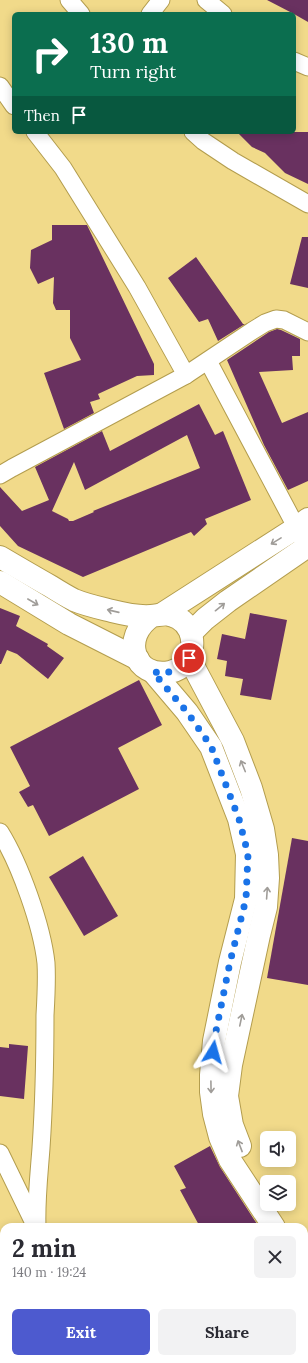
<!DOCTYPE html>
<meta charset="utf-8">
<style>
:root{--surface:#fff;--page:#f2f2f3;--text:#2b2b33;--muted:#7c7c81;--accent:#4d5acf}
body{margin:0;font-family:Lora,serif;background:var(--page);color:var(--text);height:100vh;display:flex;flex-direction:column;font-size:15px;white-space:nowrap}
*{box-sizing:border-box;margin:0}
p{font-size:13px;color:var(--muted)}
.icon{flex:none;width:22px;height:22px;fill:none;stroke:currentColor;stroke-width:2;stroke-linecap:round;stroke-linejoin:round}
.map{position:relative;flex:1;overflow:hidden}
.sheet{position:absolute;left:0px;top:1223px;width:308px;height:140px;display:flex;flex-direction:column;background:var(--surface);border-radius:12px 12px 0 0;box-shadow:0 2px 10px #0003}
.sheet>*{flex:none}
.top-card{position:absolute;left:12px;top:12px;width:284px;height:122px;border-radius:6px;box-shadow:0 2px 10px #0003;background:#0b6e4f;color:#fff;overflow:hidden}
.buttons{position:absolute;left:260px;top:1131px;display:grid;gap:8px}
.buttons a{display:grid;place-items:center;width:36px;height:36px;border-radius:6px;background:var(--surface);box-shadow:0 2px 10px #0003;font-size:20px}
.pin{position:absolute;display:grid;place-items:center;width:34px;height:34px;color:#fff;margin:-17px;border:2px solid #fff;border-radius:50%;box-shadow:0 1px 4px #0007}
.me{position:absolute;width:44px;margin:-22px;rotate:8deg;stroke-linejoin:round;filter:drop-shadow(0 0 3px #0008)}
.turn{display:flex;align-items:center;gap:14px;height:84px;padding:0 12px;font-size:18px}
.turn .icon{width:52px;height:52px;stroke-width:2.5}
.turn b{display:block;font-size:28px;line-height:34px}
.then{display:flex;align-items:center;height:38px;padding:0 12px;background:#0003;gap:8px;font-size:15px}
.round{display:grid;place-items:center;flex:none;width:42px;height:42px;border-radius:6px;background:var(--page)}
.head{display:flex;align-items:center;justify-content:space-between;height:68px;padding:0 12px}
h1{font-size:24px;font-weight:700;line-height:30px}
.cta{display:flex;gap:8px;margin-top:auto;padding:8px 12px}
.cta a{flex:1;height:46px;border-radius:6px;background:var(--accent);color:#fff;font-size:16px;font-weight:700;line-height:46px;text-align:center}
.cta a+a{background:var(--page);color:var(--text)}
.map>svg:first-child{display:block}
</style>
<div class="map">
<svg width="308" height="1363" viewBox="0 0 308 1363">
<rect width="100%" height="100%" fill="#f1da8a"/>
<g fill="#693160" fill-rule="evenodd">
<polygon points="267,0 308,0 308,22 294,14"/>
<polygon points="237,132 308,132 308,184 285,173 265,153 252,147"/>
<polygon points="52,225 87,225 154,364 154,375 137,376 98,394 100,399 90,402 94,413 64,429 44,373 81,360 70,338 70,310 56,310 53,303 54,277 38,284 30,268 31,250 52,240"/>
<polygon points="302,237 308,237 308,288 290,284"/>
<polygon points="196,257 243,324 245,324 218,341 208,319 199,322 168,278"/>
<polygon points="277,329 281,330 300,339 300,356 292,356 293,370 259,372 282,423 308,412 308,481 288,490 264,445 227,360 269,332"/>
<path d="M199,404L215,435L223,431L251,500L205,519L207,524L194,536L191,532L83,577L18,546L0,526V487L22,511L49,500L35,467L102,431L110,451ZM187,435L200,468L93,511L94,512L73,521H69L68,519L52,511L74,462L85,490Z"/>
<polygon points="0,608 20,616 16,626 48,644 47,646 64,658 48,679 17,654 7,650 1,664 0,664"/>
<polygon points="250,613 287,620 271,700 240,695 243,679 225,676 227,661 217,659 222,634 245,639"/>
<polygon points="139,680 162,725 118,748 139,789 49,836 33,805 28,807 19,792 30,786 10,747"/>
<polygon points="292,838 308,841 308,985 267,978"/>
<polygon points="83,856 118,916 84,936 49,877"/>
<polygon points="9,1044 28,1046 24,1099 0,1096 0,1047 9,1048"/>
<polygon points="210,1146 220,1167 259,1227 200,1227 180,1190 186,1188 174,1166"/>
</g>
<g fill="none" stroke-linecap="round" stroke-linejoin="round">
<g stroke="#b39d4e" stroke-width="19">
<g id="street">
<polyline points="69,0 81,14"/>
<polyline points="206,0 223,14"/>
<polyline points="150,14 161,0"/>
<polyline points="294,61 308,67"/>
<polyline points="0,86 14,106"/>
<polyline points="35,132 63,168 137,287 186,375"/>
<polyline points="193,132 203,141 233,161 308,204"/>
<polyline points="208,361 302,538"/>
<polyline points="0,475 12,468 186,375 252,331 265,323 276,319 284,320 308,332"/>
<path d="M0,832C20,864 42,926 46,963C47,980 46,998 45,1015C45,1059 44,1104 41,1148C39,1175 36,1200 37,1227"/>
<polyline points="0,1153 34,1223"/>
<polyline points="127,1359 132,1363"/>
<polyline points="0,1360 75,1363"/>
</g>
</g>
<g stroke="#b39d4e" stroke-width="24">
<g id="secondary">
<path d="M0,557C17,567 34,577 50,586C58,591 66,596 74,600C86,605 100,608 112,611C124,614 139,617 151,616C162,615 167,612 178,618C200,630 196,667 170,672C134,679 120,637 152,616"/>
<polyline points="0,582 69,624 138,659"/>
<polyline points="162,614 296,528 308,519"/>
<polyline points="191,633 205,619 228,601 308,546"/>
<polyline points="189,658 233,741 251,788 263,829 267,855 268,878 266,907 259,935 231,1065 227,1096 232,1125 240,1146"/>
<polyline points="153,672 187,712 211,747 239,819 247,854 246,899 230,962 214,1041 211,1075 211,1092 214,1114 220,1137 230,1160 274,1227"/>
<polyline points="304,1245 308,1251"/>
<polyline points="304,1275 308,1281"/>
<polyline points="304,1323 308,1320"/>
<polyline points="250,1363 255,1359"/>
<polyline points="298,1363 304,1359"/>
</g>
</g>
<use href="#street" stroke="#fff" stroke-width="17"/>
<use href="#secondary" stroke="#fff" stroke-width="22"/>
</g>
<defs><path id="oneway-shaft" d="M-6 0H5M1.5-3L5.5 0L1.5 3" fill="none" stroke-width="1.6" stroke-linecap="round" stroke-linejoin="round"/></defs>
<g stroke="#a09d99">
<use href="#oneway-shaft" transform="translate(276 541) rotate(148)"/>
<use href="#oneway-shaft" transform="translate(33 602) rotate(30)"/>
<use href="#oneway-shaft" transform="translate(220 607) rotate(-39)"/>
<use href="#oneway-shaft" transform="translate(113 611) rotate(-167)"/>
<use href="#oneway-shaft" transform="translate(243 766) rotate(-112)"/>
<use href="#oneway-shaft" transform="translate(267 893) rotate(-86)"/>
<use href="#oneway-shaft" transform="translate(241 1020) rotate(-78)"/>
<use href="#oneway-shaft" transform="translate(211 1087) rotate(89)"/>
<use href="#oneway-shaft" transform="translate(240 1146) rotate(-111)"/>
</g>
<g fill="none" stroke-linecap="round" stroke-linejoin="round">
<path stroke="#1a73e8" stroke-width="7" stroke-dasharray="0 12.6" d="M189,658C178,671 170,674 153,672L187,712L211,746L239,819L248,854L246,899L230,962L214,1041L213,1052"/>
</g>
</svg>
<div class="buttons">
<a><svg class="icon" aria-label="sound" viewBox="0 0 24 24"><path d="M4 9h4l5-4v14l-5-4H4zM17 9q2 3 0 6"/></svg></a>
<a><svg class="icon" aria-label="layers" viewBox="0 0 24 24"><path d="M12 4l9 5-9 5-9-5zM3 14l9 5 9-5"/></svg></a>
</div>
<div class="pin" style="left:189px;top:658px;background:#d93025"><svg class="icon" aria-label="arrive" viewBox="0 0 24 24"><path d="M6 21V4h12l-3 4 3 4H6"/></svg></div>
<svg class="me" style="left:213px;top:1052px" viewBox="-20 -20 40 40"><path d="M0-17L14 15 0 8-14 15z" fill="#1a73e8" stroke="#fff" stroke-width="4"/></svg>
<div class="top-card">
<div class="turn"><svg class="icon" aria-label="right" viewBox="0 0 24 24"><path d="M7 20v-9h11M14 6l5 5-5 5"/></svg><div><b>130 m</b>Turn right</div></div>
<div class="then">Then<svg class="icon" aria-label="arrive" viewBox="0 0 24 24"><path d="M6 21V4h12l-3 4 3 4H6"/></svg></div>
</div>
<section class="sheet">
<div class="head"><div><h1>2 min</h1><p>140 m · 19:24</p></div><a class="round"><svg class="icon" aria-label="close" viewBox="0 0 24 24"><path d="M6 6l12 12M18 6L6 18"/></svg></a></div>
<div class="cta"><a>Exit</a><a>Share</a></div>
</section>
</div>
